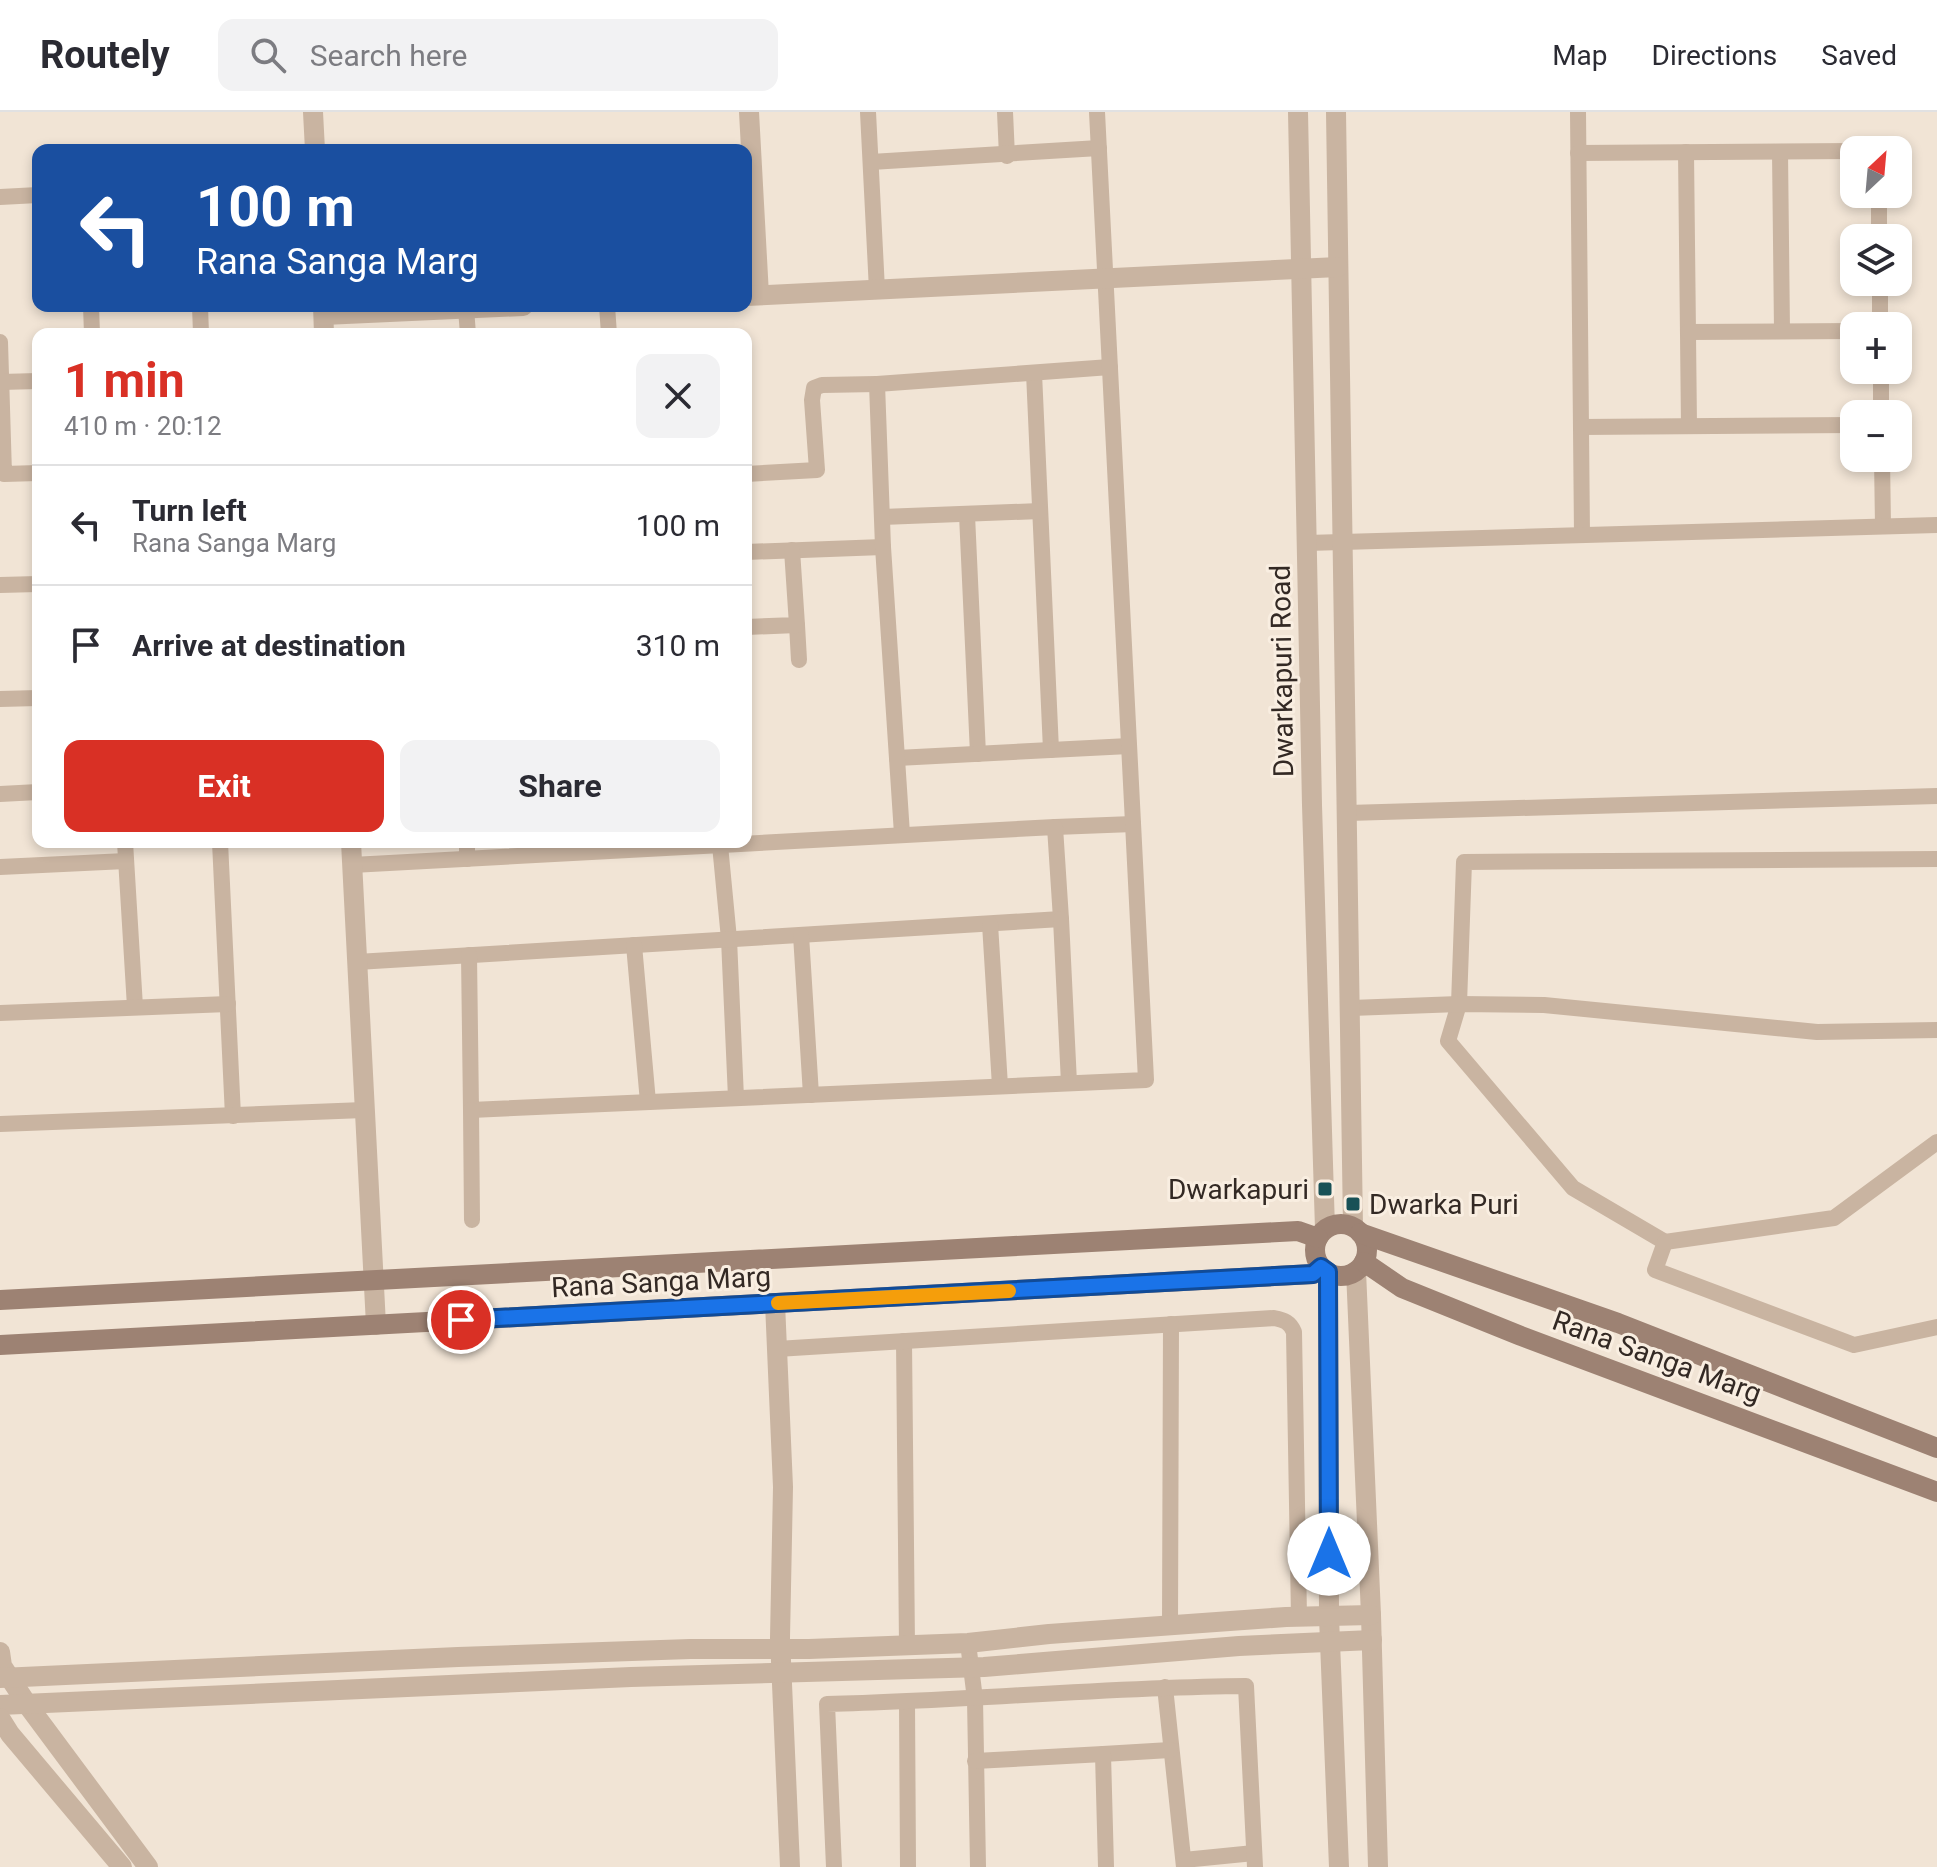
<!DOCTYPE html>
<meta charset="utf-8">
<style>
:root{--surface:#fff;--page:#f2f2f3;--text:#2b2b33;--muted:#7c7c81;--line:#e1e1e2;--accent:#d93025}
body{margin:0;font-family:Roboto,sans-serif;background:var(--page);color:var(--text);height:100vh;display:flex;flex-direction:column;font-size:30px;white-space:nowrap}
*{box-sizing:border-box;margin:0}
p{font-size:26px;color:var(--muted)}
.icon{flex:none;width:44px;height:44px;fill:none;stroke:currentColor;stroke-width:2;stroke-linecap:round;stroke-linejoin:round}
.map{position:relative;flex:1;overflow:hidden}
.panel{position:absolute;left:32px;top:216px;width:720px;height:520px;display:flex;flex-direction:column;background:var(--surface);border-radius:16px;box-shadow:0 4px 12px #0003}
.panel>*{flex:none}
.top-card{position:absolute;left:32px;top:32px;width:720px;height:168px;border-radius:16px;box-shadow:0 4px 12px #0003;background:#1a4fa0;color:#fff;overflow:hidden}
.needle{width:52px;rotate:26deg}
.controls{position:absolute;left:1840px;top:24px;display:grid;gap:16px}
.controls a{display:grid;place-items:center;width:72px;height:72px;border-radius:16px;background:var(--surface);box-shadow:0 4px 12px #0003;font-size:40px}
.pin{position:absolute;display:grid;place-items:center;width:68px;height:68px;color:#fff;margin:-34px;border:4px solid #fff;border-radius:50%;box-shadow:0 2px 8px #0007}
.me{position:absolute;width:88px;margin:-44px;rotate:0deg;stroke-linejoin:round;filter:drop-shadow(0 0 6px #0008)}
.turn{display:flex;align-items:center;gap:28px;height:168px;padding:0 32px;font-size:36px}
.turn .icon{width:104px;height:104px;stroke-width:2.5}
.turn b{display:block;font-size:56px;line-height:68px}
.round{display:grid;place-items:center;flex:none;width:84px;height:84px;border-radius:16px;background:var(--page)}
.summary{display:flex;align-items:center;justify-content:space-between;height:136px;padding:0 32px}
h1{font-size:48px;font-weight:700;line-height:60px;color:var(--accent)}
.action{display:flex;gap:16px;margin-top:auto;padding:16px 32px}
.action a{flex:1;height:92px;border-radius:16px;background:var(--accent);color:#fff;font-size:32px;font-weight:700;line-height:92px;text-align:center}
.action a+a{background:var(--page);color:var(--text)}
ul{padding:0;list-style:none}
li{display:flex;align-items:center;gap:24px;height:120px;padding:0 32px;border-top:2px solid var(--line)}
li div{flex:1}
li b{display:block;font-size:30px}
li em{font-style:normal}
header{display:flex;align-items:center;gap:48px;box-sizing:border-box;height:112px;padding:0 40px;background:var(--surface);border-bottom:2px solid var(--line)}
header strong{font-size:38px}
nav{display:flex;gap:44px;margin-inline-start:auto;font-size:28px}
.search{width:560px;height:72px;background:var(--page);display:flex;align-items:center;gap:20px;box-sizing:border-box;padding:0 28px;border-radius:16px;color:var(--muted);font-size:30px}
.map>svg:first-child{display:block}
</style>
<header>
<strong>Routely</strong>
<div class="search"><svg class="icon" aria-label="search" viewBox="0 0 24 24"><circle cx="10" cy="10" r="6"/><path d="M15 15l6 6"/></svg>Search here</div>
<nav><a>Map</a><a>Directions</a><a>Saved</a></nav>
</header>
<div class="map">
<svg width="1937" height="1755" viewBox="0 0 1937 1755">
<rect width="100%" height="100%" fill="#f1e4d5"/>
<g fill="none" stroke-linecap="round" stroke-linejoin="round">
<g stroke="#c9b4a1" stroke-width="16">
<polyline points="868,0 877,178"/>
<polyline points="1005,0 1007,44"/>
<polyline points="1578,0 1582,423"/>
<polyline points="1686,40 1689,314"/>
<polyline points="1780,40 1782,219"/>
<polyline points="1578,41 1854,39"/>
<polyline points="871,50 1099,36"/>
<polyline points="1879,82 1879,126"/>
<polyline points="0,85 38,83"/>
<polyline points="1880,170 1880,214"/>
<polyline points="91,194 92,222"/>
<polyline points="200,194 201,222"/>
<polyline points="607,194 609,222"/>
<polyline points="466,197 468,222"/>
<polyline points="1688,220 1854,219"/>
<polyline points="0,230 4,362 38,361"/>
<polyline points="1881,258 1881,302"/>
<polyline points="1034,261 1051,638"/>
<polyline points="1,270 38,269"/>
<polyline points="1581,315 1854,313"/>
<polyline points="1882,346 1883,414"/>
<polyline points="746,362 817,358 812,288 814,276 822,273 877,272"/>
<polyline points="967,403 978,642"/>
<polyline points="882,405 1040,399"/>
<polyline points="1307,431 1937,413"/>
<polyline points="746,440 883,435"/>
<polyline points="0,473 38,472"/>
<polyline points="797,513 799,548"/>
<polyline points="746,515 797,513 792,438"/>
<polyline points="0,587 38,586"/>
<polyline points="897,646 1129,634"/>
<polyline points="0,682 38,680"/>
<polyline points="1348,701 1937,684"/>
<polyline points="1055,715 1133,712"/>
<polyline points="902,722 883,435 877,272 1110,255"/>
<polyline points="125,730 135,895"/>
<polyline points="220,730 233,1004"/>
<polyline points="467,730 467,747"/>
<polyline points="720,733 729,827 736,986"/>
<polyline points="1937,747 1464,750 1459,892 1448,929 1573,1076 1665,1130 1655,1158 1854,1233 1937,1215"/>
<polyline points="352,753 1055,715 1061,807 357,850"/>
<polyline points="0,755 126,749"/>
<polyline points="1061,807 1069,971"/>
<polyline points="990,812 1000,974"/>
<polyline points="801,823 811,983"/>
<polyline points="634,833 648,990"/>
<polyline points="469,843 471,998 1146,968 1097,0"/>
<polyline points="1351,896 1459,892 1544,893 1817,920 1937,918"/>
<polyline points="0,901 228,892"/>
<polyline points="471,998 472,1108"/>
<polyline points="0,1012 364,998"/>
<polyline points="1665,1130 1834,1106 1937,1030"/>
<polyline points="904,1229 907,1534"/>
<path d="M777,1237L1274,1206C1284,1208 1290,1210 1294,1220L1299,1505"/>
<polyline points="1170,1514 1171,1212"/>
<polyline points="968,1531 975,1587 978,1755"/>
<polyline points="1165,1575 1184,1755"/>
<polyline points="907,1590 908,1755"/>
<polyline points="1103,1642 1170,1638"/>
<polyline points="975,1649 1103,1642 1106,1755"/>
<polyline points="1184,1748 1254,1741"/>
<path d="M834,1755L827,1592C967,1589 1106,1575 1246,1574L1255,1755"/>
</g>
<g stroke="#c9b4a1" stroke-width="20">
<polyline points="313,0 315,38"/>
<polyline points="749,0 759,183"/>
<polyline points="1298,0 1312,693 1325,1117"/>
<polyline points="1336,0 1353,1115"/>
<polyline points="746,184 1338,155"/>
<polyline points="323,194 324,222"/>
<polyline points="324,203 523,194"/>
<polyline points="351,730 376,1213"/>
<polyline points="1356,1159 1371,1503 1378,1755"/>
<polyline points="1328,1160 1329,1505 1339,1755"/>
<polyline points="775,1191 783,1375 780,1526 790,1755"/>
<polyline points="0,1540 2,1554 29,1595 148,1755"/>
<polyline points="0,1566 458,1545 690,1537 809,1537 968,1531 1049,1522 1286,1505 1371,1503"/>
<polyline points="0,1593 631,1565 984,1555 1239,1534 1372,1528"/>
<polyline points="0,1606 10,1622 122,1755"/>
</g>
<g stroke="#9d8273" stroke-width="20">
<circle cx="1341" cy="1138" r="26"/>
<polyline points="1360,1121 1618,1211 1937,1336"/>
<polyline points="1364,1150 1402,1176 1521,1224 1937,1380"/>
<polyline points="0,1188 1298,1119 1318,1126"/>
<polyline points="0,1233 1313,1162 1321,1155"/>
</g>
</g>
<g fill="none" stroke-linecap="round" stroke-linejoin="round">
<g stroke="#114b97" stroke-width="20">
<polyline id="route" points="461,1208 1313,1162 1321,1155 1328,1160 1329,1442"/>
</g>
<use href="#route" stroke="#1a73e8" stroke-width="14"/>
<polyline stroke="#f59e0b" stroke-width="14" points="778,1191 1009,1179"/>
</g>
<g fill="#185156" stroke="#f9eee1" stroke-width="3">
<rect x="1317" y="1069" width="16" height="16" rx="4"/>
<rect x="1345" y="1084" width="16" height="16" rx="4"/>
</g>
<g text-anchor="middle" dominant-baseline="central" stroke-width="6" stroke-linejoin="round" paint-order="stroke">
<g font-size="28" fill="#332924" stroke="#f9eee1">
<text transform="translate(1282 559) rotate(-91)">Dwarkapuri Road</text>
<text transform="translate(661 1170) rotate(-3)">Rana Sanga Marg</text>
<text transform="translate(1657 1245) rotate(20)">Rana Sanga Marg</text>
</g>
<g font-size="28" fill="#332924" stroke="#f9eee1" text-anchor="end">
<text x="1309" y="1077">Dwarkapuri</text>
<text x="1369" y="1092" text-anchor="start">Dwarka Puri</text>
</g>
</g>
</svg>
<div class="controls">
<a><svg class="needle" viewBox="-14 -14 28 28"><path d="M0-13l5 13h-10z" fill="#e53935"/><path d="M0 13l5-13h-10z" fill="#7c7c81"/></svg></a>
<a><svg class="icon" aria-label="layers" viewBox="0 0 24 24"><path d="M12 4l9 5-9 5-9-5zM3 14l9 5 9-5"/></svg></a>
<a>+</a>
<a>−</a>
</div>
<div class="pin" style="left:461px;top:1208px;background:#d93025"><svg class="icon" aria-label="arrive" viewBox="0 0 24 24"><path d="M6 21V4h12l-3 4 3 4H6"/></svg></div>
<svg class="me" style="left:1329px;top:1442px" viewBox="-20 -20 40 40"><circle r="19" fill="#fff"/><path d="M0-13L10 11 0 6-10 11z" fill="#1a73e8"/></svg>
<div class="top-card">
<div class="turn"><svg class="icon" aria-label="left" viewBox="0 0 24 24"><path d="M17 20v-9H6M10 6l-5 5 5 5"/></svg><div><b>100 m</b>Rana Sanga Marg</div></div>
</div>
<section class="panel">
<div class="summary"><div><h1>1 min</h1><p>410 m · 20:12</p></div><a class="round"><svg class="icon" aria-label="close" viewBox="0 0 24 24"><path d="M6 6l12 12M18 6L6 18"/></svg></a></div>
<ul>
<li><svg class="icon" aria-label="left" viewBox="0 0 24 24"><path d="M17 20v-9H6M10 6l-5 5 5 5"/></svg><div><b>Turn left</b><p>Rana Sanga Marg</p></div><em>100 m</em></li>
<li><svg class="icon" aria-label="arrive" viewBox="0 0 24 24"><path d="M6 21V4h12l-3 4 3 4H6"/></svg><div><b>Arrive at destination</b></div><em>310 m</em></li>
</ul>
<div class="action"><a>Exit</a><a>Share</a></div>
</section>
</div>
